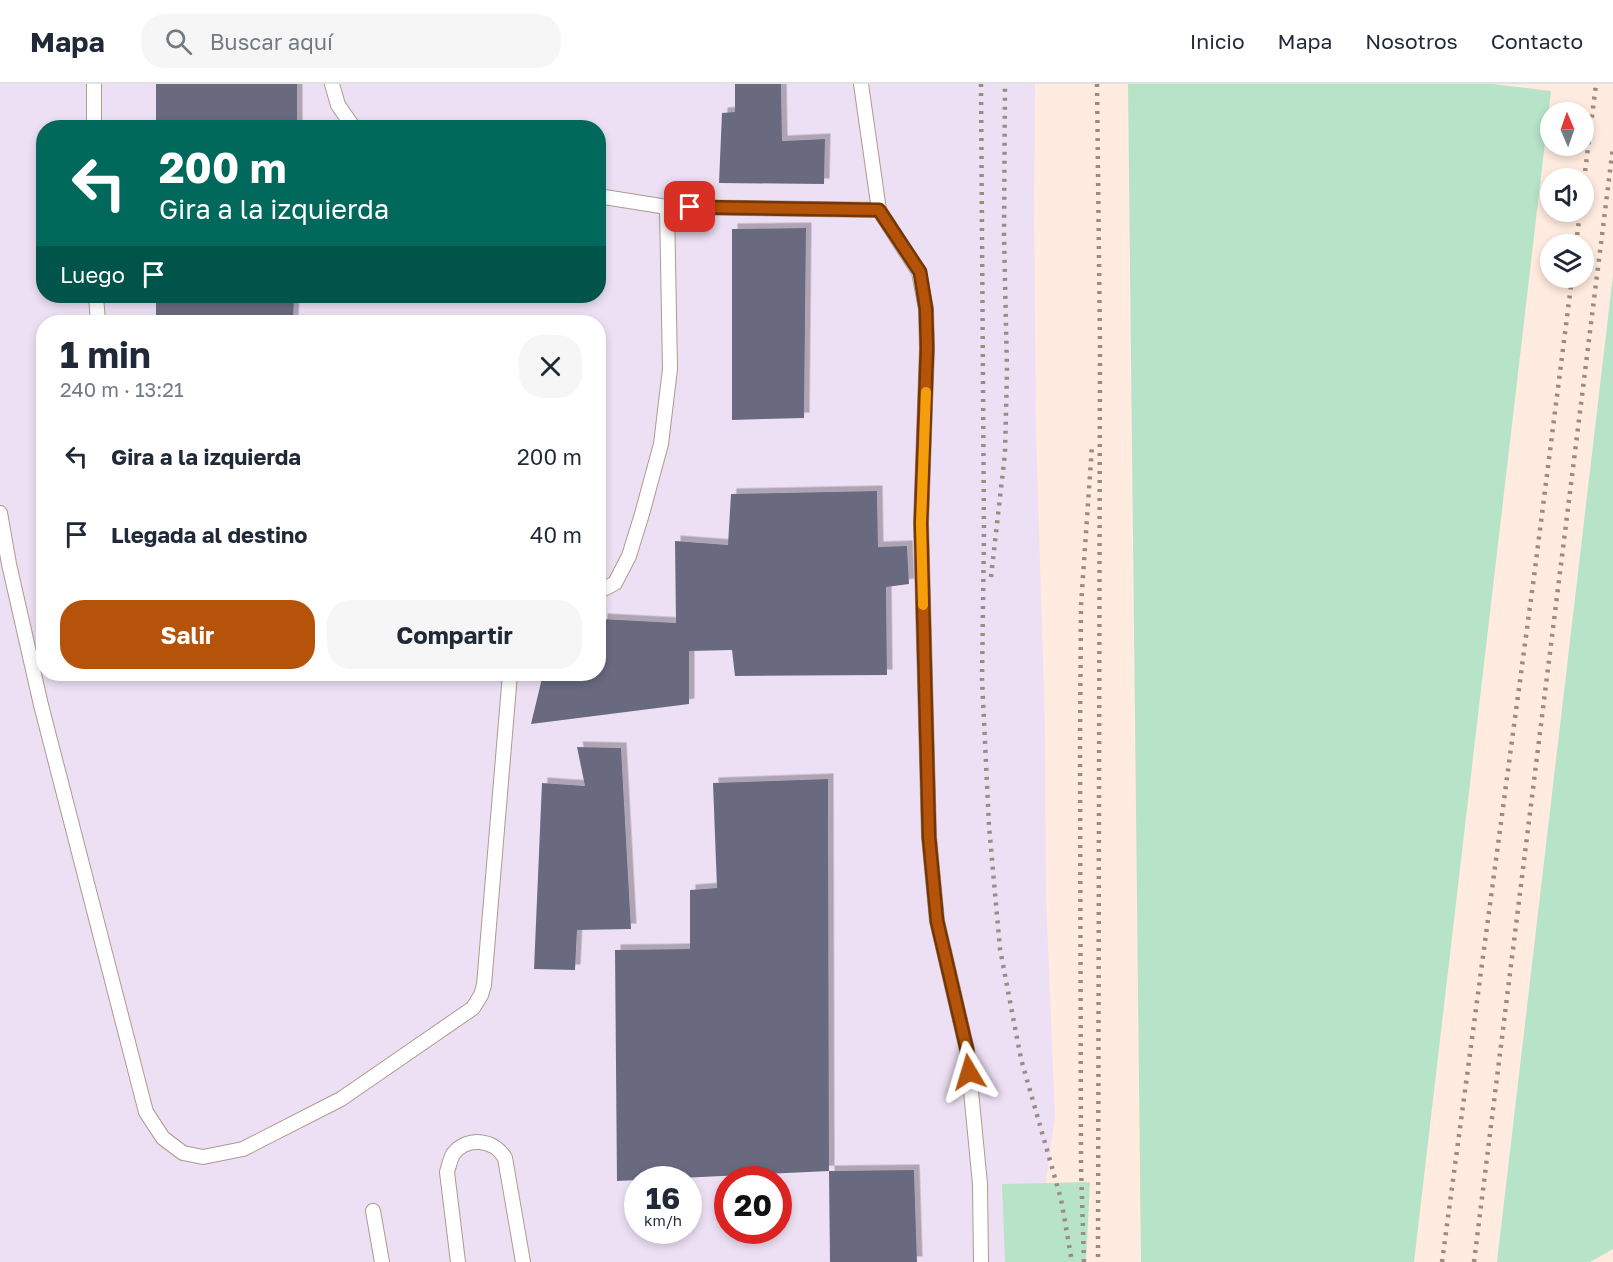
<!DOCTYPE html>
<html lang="es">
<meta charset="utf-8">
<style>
:root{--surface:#fff;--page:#f6f6f7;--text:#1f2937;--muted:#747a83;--line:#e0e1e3;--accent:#b45309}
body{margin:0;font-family:"Golos Text",sans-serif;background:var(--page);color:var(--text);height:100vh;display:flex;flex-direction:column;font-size:22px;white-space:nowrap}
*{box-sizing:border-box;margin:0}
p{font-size:20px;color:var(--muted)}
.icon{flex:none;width:33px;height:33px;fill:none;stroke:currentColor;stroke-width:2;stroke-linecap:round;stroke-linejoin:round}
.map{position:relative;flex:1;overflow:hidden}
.side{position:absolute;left:36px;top:231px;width:570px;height:366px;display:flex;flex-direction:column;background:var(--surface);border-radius:24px;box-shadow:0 3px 9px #0003}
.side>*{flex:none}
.hud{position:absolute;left:36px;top:36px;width:570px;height:183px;border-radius:24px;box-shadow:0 3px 9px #0003;background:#00695c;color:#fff;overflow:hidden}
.needle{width:39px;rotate:358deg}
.fabs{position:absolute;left:1540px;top:18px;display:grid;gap:12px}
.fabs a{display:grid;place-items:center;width:54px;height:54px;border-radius:50%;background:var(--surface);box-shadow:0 3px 9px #0003;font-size:30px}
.speed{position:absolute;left:624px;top:1082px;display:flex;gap:12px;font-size:30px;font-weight:700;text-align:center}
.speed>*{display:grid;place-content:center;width:78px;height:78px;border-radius:50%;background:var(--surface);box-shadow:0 3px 9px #0003;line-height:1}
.speed small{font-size:15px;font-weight:400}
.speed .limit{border:9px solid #d22;background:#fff;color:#111}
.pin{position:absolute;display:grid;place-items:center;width:51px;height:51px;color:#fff;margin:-26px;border-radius:12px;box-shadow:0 3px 9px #0006}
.me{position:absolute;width:66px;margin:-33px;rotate:353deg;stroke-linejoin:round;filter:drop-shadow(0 0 4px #0008)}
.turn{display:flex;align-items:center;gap:21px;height:126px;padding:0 24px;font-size:27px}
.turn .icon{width:78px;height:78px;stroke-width:2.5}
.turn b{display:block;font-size:42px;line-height:51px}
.then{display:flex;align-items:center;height:57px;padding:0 24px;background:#0003;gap:12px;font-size:22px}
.round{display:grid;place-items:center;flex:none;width:63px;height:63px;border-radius:24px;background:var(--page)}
.overview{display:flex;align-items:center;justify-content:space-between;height:102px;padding:0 24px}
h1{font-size:36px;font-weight:700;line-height:45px}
.button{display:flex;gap:12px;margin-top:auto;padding:12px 24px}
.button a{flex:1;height:69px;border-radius:24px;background:var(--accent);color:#fff;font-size:24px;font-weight:700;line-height:69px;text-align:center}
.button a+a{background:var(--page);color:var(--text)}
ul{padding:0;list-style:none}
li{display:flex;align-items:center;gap:18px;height:78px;padding:0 24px}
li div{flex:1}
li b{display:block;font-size:22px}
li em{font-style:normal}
header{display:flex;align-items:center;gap:36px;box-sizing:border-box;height:84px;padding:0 30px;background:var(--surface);border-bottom:2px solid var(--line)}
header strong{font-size:28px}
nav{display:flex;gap:33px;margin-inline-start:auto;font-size:21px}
.search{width:420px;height:54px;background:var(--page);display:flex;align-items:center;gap:15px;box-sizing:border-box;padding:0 21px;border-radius:24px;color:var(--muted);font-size:22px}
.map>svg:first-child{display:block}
</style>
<header>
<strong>Mapa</strong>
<div class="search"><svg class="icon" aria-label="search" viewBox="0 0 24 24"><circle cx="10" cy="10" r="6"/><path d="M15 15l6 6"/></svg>Buscar aquí</div>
<nav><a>Inicio</a><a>Mapa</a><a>Nosotros</a><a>Contacto</a></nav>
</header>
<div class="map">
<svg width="1613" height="1178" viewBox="0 0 1613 1178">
<defs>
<filter id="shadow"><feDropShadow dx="5.5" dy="-5.5" stdDeviation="0" flood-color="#0004"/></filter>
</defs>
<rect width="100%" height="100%" fill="#ffebdf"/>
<path fill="#ede0f4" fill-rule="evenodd" d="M0,0H1035L1034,125L1036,346L1045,642L1046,812L1055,1032L1035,1178H0ZM44,44H598V212H44ZM44,238H598V590H44ZM638,1095H688V1146H638ZM728,1095H778V1146H728Z"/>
<g fill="#b7e3c9">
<polygon points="1128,0 1492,0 1551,7 1414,1178 1141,1178"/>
<polygon points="1613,191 1613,1165 1590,1178 1497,1178"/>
<polygon points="1090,1098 1086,1178 1005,1178 1002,1100"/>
</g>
<g fill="#696b80" filter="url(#shadow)">
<rect x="156" y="0" width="141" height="44"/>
<polygon points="735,0 781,0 782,57 825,55 824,100 719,99 722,29 735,28"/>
<polygon points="806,144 804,334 732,336 732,145"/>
<polygon points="156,212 294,212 293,238 156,238"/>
<polygon points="877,407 878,463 907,462 909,500 886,503 887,591 735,592 732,566 689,567 689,620 531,640 543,590 598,590 598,583 601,583 602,535 676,539 675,457 728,461 731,410"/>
<polygon points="577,663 621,664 631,845 577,846 575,886 534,885 542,699 585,702"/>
<polygon points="828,695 829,1087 617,1097 615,866 690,865 690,806 717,804 713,699"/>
<polygon points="914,1086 917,1178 830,1178 829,1087"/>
</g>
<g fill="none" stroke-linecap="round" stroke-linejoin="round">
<g stroke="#b09a8c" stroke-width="16">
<g id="lane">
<polyline points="332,0 338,21 354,44"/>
<polyline points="861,0 879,126"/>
<polyline points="94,44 94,0"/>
<polyline points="598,112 667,123"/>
<polyline points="96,212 98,238"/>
<polyline points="0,429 9,480 41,621 146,1028 163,1054 183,1069 203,1073 243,1065 341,1015 473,924 481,911 484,901 510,590"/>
<polyline points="598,508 615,499 629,472 642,430 661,360 670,285 667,123 879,126 919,188 926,225 927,264 921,439 929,753 937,837 967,966 980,1100 981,1178"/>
<polyline points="373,1127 382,1178"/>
<path d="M458,1178L447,1088C449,1082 450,1076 453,1070C467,1052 494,1055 505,1074L523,1178"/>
</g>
</g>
<use href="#lane" stroke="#fff" stroke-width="14"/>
<g stroke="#9b8c83" stroke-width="4.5" stroke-dasharray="3 6" stroke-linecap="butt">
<polyline points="981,0 984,449 982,595 989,742 1000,865 1021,975 1061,1115 1072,1178"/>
<polyline points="1097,0 1100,262 1098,1178"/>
<polyline points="1584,96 1596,0"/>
<polyline points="1576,160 1580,128"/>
<polyline points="991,493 1005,369 1007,287 1004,151 1005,0"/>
<polyline points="1084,1178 1081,1083 1080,660 1081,521 1092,362"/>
<polyline points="1442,1178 1535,485 1572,194"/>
<polyline points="1474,1178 1613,63"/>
</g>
</g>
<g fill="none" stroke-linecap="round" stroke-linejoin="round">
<g stroke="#753606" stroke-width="15">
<polyline id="route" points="690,123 879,126 920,188 926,225 927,264 921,439 929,753 937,837 967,966 969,988"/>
</g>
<use href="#route" stroke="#b45309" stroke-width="10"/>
<polyline stroke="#f59e0b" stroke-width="10" points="923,521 921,439 926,308"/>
</g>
</svg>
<div class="fabs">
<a><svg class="needle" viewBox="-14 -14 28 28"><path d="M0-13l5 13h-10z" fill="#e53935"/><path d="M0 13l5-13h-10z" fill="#747a83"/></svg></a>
<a><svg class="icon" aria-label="sound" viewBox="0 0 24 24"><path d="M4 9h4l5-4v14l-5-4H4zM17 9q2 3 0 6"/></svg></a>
<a><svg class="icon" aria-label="layers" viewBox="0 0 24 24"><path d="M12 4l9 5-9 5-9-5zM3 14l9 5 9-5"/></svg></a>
</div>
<div class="speed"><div>16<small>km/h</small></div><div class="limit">20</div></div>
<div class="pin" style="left:690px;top:123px;background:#d93025"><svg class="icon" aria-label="arrive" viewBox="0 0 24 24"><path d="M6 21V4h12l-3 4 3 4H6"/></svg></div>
<svg class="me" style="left:969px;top:988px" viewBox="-20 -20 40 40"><path d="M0-17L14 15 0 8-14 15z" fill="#b45309" stroke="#fff" stroke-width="4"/></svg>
<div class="hud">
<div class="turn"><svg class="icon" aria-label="left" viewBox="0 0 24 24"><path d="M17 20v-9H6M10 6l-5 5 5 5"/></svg><div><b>200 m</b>Gira a la izquierda</div></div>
<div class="then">Luego<svg class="icon" aria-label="arrive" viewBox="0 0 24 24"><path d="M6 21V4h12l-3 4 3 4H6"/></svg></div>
</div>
<section class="side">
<div class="overview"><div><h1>1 min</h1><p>240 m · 13:21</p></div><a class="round"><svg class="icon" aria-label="close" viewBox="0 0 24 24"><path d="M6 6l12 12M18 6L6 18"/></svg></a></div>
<ul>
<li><svg class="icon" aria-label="left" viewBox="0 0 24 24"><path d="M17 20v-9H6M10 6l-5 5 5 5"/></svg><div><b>Gira a la izquierda</b></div><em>200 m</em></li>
<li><svg class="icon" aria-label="arrive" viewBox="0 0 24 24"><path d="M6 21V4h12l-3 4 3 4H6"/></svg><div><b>Llegada al destino</b></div><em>40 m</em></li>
</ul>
<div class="button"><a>Salir</a><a>Compartir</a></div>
</section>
</div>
